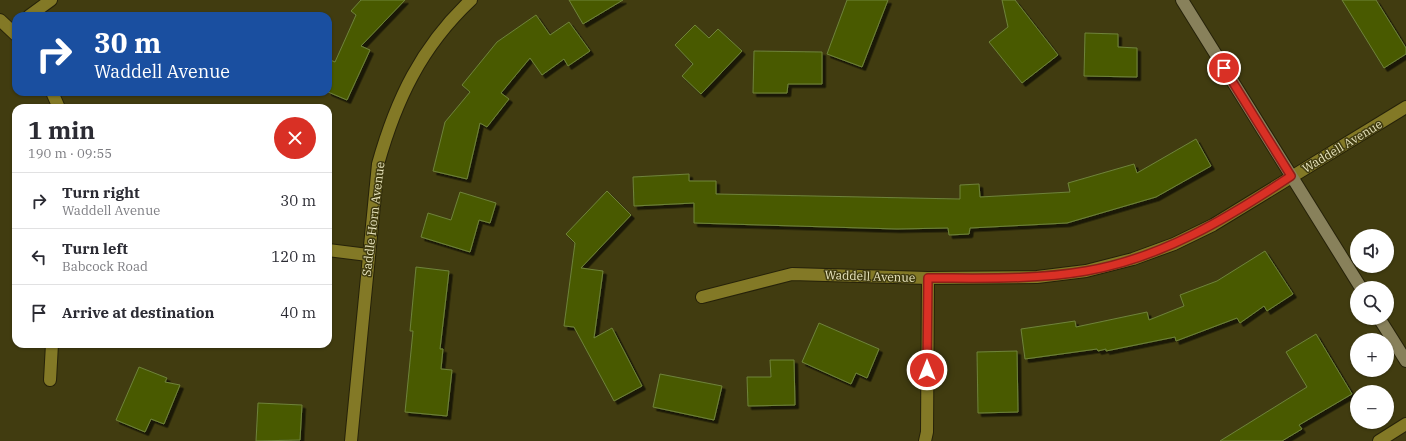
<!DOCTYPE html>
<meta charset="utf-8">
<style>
:root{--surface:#fff;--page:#f2f2f3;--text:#2b2b33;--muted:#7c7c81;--line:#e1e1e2}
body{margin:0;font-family:"IBM Plex Serif",serif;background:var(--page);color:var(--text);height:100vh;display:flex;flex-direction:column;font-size:15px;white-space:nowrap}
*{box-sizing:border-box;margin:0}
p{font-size:13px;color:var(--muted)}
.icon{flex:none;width:22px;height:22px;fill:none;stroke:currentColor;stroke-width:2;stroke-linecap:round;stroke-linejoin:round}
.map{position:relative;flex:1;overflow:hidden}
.sheet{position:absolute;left:12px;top:104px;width:320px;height:244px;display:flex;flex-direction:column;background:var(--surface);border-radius:12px;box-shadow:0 1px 3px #0004}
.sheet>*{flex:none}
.banner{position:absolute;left:12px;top:12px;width:320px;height:84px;border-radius:12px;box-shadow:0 1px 3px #0004;background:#1a4fa0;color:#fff;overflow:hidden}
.controls{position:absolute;left:1350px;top:229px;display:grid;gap:8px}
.controls a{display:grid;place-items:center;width:44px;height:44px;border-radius:50%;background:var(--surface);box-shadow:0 1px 3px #0004;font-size:20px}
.pin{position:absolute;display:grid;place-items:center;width:34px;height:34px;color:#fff;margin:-17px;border:2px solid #fff;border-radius:50%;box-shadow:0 1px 4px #0007}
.me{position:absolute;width:44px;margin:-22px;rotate:0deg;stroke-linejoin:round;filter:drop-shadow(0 0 3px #0008)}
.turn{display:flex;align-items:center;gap:14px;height:84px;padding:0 16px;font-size:18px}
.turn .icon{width:52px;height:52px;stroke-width:2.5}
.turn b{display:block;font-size:28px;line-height:34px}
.round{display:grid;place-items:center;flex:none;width:42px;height:42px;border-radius:21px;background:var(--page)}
.headline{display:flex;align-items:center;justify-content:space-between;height:68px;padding:0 16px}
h1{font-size:24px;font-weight:700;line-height:30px}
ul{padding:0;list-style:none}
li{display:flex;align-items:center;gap:12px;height:56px;padding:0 16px;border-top:1px solid var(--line)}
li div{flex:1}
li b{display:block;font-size:15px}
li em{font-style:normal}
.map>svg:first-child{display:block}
</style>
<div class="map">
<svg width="1406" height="441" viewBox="0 0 1406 441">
<defs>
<filter id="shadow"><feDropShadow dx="3.5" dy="3.5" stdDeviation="0" flood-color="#0009"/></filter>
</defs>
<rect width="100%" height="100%" fill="#413c10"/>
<g fill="#485a06" stroke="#6f8339" filter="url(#shadow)">
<polygon points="361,0 405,0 361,46 370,50 347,100 328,92 328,59 335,62 356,15 351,11"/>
<polygon points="569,0 623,0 583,24"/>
<polygon points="847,0 888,0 862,67 827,54"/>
<polygon points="1002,0 1015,0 1058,55 1022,83 989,42 1008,27"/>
<polygon points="1342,0 1376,0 1406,48 1406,54 1384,68"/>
<polygon points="536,15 550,35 569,22 590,51 568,66 564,59 542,75 530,58 501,93 509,99 487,127 480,123 467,179 433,171 445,122 470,92 462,85 497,42"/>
<polygon points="695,25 709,38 718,29 742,51 701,94 682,76 693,64 675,45"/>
<polygon points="1085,33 1118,34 1118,47 1137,48 1137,77 1084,76"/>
<polygon points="754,51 822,52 822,84 788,84 787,93 753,93"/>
<polygon points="1196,139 1211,166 1156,197 1067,223 970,228 969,234 949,235 948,228 897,229 694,223 694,203 634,206 633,177 689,174 689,181 716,181 716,194 960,199 960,185 979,184 980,197 1070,192 1068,183 1134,164 1137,173"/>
<polygon points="607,191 631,215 581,268 603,271 594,338 612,328 642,386 614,401 574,327 564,326 575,243 566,234"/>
<polygon points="460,192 496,203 490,223 479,220 470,252 421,237 428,213 451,220"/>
<polygon points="1265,251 1293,294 1267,311 1264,306 1240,323 1237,318 1176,341 1175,337 1106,351 1106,349 1098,351 1097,349 1025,359 1021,329 1075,321 1076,327 1147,312 1149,320 1184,306 1180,295 1217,281"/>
<polygon points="416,267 449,271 440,349 443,349 441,369 452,370 447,416 405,412 413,331 410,331"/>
<polygon points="819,323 879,349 867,378 856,373 851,384 802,362"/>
<polygon points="1316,334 1352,394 1299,425 1302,429 1282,441 1220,441 1307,387 1286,352"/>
<polygon points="1017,351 1018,412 978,413 977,352"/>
<polygon points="770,360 794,360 795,405 748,406 747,377 771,377"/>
<polygon points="139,367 167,378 165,382 180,385 164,424 151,419 145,432 116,420"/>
<polygon points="660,374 722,386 714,420 653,407"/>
<polygon points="258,403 302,405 300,440 256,441"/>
</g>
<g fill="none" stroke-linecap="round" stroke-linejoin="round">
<g stroke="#262209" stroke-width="14">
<g id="street">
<polyline points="29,16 51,0"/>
<polyline points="0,20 16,35"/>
<polyline points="52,92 59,108"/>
<polyline points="328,250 368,255"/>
<polyline points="702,297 792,274 928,278 1037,277 1086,271 1133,259 1174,244 1213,225 1406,107"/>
<polyline points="50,380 52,344"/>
<path d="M351,441L378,164C396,100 421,47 471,0"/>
<polyline points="925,441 927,432 928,278"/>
<polyline points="1379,441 1406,424"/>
</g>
</g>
<g stroke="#262209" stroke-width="14">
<g id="secondary">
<polyline points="1182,0 1361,288"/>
<polyline points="1379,318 1406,361"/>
</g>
</g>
<use href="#street" stroke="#837926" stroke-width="12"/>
<use href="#secondary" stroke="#88815b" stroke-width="12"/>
</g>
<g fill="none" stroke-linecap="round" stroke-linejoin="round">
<g stroke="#8d1f18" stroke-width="10">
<path id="route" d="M927,370L928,278C981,278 1034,280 1086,271C1162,258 1228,218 1291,176L1224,68"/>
</g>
<use href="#route" stroke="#d93025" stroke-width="7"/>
</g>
<g text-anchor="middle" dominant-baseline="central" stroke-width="3" stroke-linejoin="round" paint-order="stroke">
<g font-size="12" fill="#e9e5be" stroke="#413c10">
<text transform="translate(1342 146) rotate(-31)">Waddell Avenue</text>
<text transform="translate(373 219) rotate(-83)">Saddle Horn Avenue</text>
<text transform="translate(870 276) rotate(2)">Waddell Avenue</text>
</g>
</g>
</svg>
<div class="controls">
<a><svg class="icon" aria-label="sound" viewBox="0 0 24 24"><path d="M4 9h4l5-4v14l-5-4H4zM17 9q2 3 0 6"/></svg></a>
<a><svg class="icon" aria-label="search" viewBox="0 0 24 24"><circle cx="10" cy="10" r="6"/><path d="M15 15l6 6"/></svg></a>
<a>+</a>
<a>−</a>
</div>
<div class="pin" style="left:1224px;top:68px;background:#d93025"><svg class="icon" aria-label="arrive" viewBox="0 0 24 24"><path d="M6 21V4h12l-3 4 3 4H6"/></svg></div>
<svg class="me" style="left:927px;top:370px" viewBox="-20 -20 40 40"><circle r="17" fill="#d93025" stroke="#fff" stroke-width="3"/><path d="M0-11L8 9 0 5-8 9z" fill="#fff"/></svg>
<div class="banner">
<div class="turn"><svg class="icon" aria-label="right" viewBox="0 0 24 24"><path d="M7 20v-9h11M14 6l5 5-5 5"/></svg><div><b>30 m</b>Waddell Avenue</div></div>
</div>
<section class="sheet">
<div class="headline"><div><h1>1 min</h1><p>190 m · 09:55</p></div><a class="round" style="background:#d93025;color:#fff"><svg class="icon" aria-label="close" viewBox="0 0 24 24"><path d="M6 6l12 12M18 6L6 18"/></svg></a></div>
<ul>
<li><svg class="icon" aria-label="right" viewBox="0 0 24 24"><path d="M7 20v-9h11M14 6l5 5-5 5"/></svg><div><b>Turn right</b><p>Waddell Avenue</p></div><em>30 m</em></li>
<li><svg class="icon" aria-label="left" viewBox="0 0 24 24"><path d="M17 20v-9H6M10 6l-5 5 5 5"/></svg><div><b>Turn left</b><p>Babcock Road</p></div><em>120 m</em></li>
<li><svg class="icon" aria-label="arrive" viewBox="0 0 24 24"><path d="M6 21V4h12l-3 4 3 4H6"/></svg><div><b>Arrive at destination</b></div><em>40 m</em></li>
</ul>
</section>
</div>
